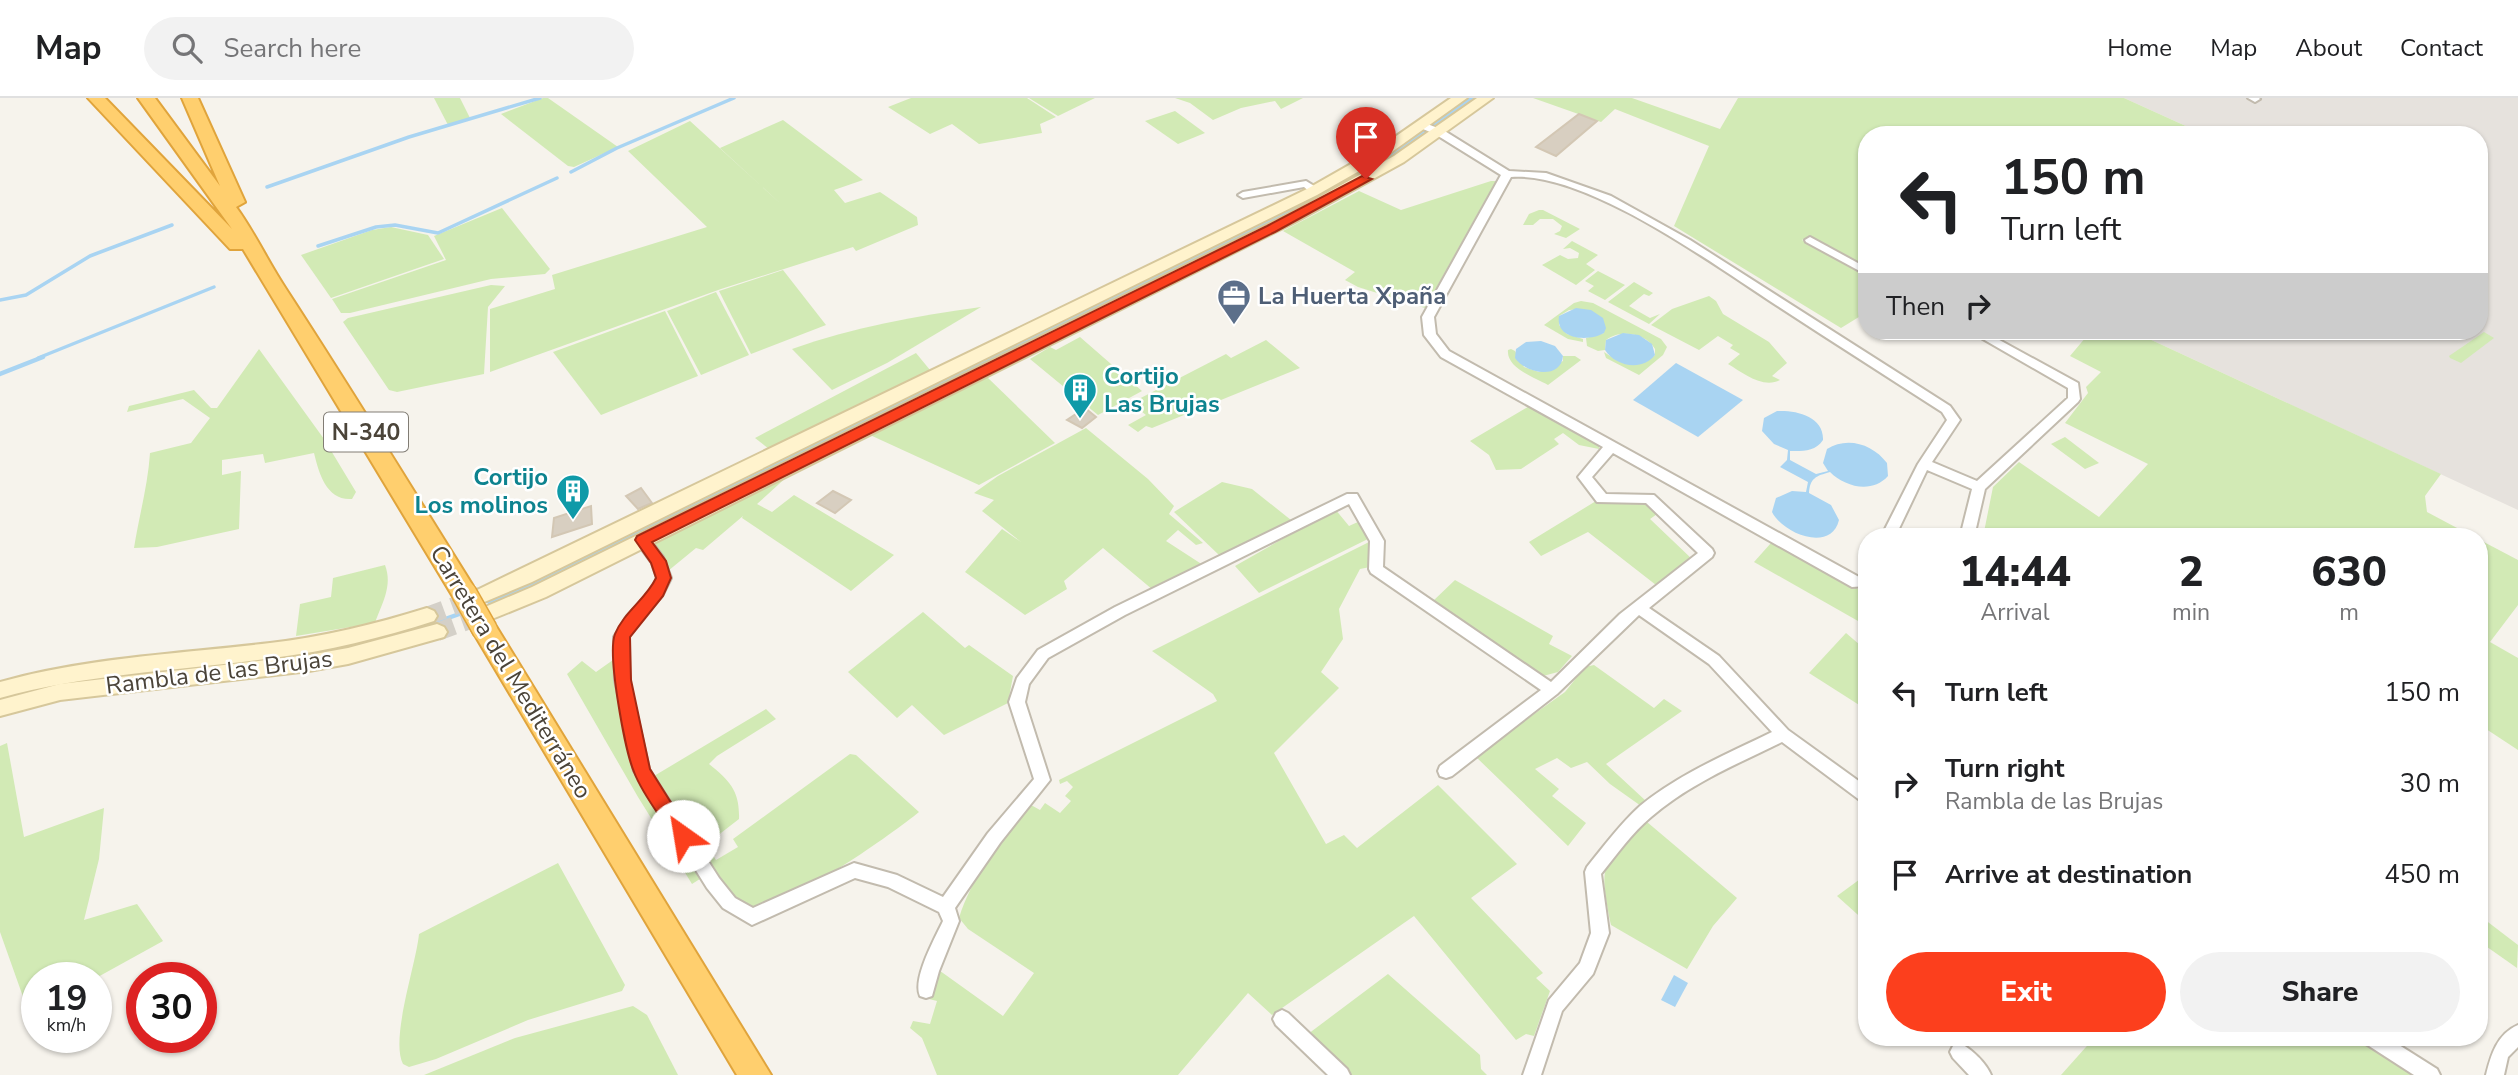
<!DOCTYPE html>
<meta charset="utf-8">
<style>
:root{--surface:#fff;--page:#f2f2f2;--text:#202124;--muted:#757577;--line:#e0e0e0;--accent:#fc3f1d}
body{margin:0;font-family:"Nunito Sans",sans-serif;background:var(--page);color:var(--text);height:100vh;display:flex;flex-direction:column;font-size:26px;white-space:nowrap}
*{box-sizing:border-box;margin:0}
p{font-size:23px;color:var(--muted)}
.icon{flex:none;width:38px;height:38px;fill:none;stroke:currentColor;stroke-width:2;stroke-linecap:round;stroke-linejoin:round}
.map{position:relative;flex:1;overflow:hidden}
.panel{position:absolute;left:1858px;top:430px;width:630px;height:518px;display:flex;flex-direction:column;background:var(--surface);border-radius:28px;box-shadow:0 2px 5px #0004}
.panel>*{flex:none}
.hud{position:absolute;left:1858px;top:28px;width:630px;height:214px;border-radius:28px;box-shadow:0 2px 5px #0004;background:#fff;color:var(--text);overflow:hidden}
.speed{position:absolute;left:21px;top:864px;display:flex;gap:14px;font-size:35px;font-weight:700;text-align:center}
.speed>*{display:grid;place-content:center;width:91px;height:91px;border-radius:50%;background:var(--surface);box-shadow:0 2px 5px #0004;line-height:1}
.speed small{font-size:18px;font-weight:400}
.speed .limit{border:10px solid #d22;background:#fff;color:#111}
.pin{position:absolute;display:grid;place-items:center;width:60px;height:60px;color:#fff;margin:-72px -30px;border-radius:50% 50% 50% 0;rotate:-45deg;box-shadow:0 0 7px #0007}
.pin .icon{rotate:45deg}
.me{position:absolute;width:77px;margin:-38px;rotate:328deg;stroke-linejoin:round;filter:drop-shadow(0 0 5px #0008)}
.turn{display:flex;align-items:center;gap:24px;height:147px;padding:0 28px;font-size:32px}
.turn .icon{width:91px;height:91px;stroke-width:2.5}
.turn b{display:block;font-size:49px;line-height:60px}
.then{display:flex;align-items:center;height:66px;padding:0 28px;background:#0003;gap:14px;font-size:26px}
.eta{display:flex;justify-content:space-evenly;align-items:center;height:119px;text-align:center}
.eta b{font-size:42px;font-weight:800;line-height:49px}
.cta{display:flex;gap:14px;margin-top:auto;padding:14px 28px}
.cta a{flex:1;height:80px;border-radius:42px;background:var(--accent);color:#fff;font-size:28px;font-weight:800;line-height:80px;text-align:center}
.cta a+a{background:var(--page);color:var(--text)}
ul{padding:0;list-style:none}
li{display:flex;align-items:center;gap:21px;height:91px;padding:0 28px}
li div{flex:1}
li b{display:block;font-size:26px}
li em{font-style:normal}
header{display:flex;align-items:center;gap:42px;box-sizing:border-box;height:98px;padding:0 35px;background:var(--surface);border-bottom:2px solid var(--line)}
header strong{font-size:33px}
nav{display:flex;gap:38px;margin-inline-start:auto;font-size:24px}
.search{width:490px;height:63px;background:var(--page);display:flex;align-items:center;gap:18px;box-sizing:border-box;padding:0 24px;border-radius:38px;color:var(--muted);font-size:26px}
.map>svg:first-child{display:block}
</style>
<header>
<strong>Map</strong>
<div class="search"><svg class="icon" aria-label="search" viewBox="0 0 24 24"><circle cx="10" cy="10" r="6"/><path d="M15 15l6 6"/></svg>Search here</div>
<nav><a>Home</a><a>Map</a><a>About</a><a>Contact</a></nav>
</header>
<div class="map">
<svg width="2518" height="977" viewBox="0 0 2518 977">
<rect width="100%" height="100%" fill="#f6f3ec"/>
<polygon fill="#e6e2dd" points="2124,0 2518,0 2518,412 2132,233 2480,233 2480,37 2174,37 2188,29"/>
<g fill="#d2eab5">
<polygon points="434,0 460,0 470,20 448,27"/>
<polygon points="543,0 548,0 618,49 574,69 568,68 501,16"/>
<polygon points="911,0 1027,0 1056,19 1040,26 1042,35 979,46 952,26 930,36 888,9"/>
<polygon points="1029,0 1095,0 1058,18"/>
<polygon points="1175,0 1303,0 1281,11 1275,3 1241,10 1213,22 1190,5"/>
<polygon points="1533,0 1632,0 1720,31 1738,0 2124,0 2188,29 2174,37 1867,37 1867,170 1809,138 1802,142 1867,179 1867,214 1841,230 1674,128 1709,48 1615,11 1601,24"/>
<polygon points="1175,13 1205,35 1178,46 1145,23"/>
<polygon points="783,22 863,82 834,92 845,105 880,94 917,119 918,127 856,153 853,149 721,191 490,274 490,211 555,191 552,177 707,129 628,53 690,23 782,107 720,50"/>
<polygon points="1491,83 1496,83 1425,210 1358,189 1345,182 1355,174 1283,133 1359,93 1401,112"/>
<polygon points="502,110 550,171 545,176 491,181 350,215 341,215 332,201 446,162 434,138"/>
<polygon points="1539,112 1543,112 1580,131 1566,140 1554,136 1560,133 1562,128 1553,121 1540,121 1533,127 1523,127 1529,116"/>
<polygon points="391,129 428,137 444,161 331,200 301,157 372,132"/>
<polygon points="1572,143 1598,157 1586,166 1595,172 1576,187 1542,167 1560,157 1568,161 1578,160 1579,155 1570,150 1563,151"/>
<polygon points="783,172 826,227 751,256 719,193"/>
<polygon points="1598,173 1625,187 1605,202 1588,193 1594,188 1585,183"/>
<polygon points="1634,184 1653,195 1649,198 1644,196 1629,208 1650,220 1660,216 1649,226 1608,204"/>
<polygon points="491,187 505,188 488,209 484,276 397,294 389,292 343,224 348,220"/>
<polygon points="716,194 749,257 701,277 667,213"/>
<path d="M1709,198L1716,203L1723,216L1769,244L1787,265L1772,278L1780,282C1763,291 1743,275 1728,266L1740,256L1730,250L1733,247L1718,238L1699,252L1651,227L1672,211Z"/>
<path d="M1581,203L1593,205L1661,241L1667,249L1663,257L1639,277L1606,260L1604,254C1621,265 1637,273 1655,257V251C1646,235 1620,231 1606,242L1605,252L1598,253L1587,248L1586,240L1604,235L1583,211L1569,212L1559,218V227L1567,236L1583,241V244L1568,241L1544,227L1574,205Z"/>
<path d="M981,209L887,265L832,292L792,251C853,229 916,218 981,209Z"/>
<polygon points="665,213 698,278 601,317 553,254"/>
<polygon points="2091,233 2132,233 2441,376 2425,398 2427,414 2474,439 1983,439 1993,389 2019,364 2099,419 2148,366 2065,325 2088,295 2086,289 2101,274 2070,258"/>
<polygon points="2484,234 2494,240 2461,265 2450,260 2449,258"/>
<polygon points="1080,239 1142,293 1098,317 1030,261 1050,249 1056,252"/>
<polygon points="1266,242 1300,270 1152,330 1146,328 1138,334 1128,327 1146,317 1131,305 1226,256 1231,260"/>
<path d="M259,251L324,341L356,394L352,401C327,403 319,376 314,355L265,365L263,356L222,362V377L241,373L239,431L157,449L134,450C139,418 148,387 150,355L191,345L210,320L183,301L127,314L129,308L194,292L211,310H217Z"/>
<path d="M1511,251L1515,253L1524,269L1539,274L1563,263V258H1575L1581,262L1548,287C1534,279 1506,270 1508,252Z"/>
<polygon points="916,255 930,272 769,351 755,340"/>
<polygon points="987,279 1055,345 979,387 870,337"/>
<polygon points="1531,307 1599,346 1599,351 1579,347 1563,335 1554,341 1559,346 1521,371 1496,372 1489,357 1470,343"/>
<polygon points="1086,330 1148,381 1174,408 1169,416 1203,445 1196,447 1178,432 1166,443 1203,467 1153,492 1103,450 1064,483 1067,491 1025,517 965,474 1002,431 1021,444 982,413 994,402 974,395 998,378"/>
<polygon points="2065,339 2099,365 2085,371 2051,346"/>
<polygon points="790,376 757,406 772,414 794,397 894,457 851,493 742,420 743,418 703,452 696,450 668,473 653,444"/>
<polygon points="1222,384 1252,391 1291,422 1220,458 1174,414"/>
<polygon points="1596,403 1603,406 1647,404 1660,414 1650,421 1693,462 1656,487 1588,434 1541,458 1529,444"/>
<polygon points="1335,411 1349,428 1360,423 1372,439 1259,495 1235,468"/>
<path d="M1373,442L1370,469L1360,471L1339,511L1343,541L1321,574L1339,590L1274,655L1326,746L1344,737L1357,750L1438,687L1517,766L1471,800L1543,875L1536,880L1550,893L1534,938L1526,936L1516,942L1414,818L1272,917L1248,895L1178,977H937L922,940L910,930L913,923L930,926L937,903L929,901L936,870L1003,918L1034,875L968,831L959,820C974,773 1002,745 1031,707L1040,712L1045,705L1060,715L1071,703L1065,698L1073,689L1067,683L1060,686L1059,682L1217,603L1213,596L1152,553Z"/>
<polygon points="2480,442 2518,462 2518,507 2490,544 2518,560 2518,652 2480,627"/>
<polygon points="1771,445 1867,496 1867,510 1858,523 1754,464"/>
<path d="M385,467C393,488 382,505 375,525L296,538L300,506L331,499L333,480Z"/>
<polygon points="1455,482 1553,538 1549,546 1572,558 1558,574 1543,578 1523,568 1433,503"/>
<polygon points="923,514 965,550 969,547 1013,578 1008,605 944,637 912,607 897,620 848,574"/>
<polygon points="1846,535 1867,553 1867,612 1809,575"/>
<polygon points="613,562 632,661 703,779 692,786 638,699 567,576 582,563 596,574"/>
<polygon points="1594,567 1654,610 1664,601 1682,613 1606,666 1646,703 1641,708 1610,686 1587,664 1571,670 1557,660 1535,671 1559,691 1552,698 1586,725 1568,748 1475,658 1565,594 1585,569"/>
<path d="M766,611L776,621L717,658L709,666C730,683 740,693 739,721L708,745L699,748L678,721L654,678Z"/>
<polygon points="7,645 24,739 104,710 99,761 84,822 137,806 163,843 96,880 37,880 37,914 34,915 27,910 0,834 0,648"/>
<path d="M850,656L856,657L919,714C891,737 792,806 759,810C744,812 732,800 724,788C717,778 708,768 711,755L716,762L738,749L733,741Z"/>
<path d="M1647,724L1737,800L1713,828L1687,871L1611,827C1599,765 1600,765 1647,724Z"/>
<path d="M558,765L625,887L622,893L528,922L436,961L409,969L403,966C390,941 416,867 419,836Z"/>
<polygon points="1867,776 1867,825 1837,798"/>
<polygon points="2480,818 2518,847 2517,870 2480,844"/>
<polygon points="1388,876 1480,957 1481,971 1487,977 1351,977 1308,936"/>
<polygon points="633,908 647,917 678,977 424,977 515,940"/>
<polygon points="2094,940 2361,940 2420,977 2061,977"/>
</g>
<g fill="#a9d4f2">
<polygon points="1465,0 1482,0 1353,86 491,511 485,501 1320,94"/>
<path d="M1576,210L1591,212L1603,220L1606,230L1604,235C1589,244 1555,242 1559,218Z"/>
<path d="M1623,235L1639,237L1652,246L1655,257C1642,274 1615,268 1605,252L1606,242Z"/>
<path d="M1541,243L1555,248L1563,258C1561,282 1526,276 1515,260L1516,251L1526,244Z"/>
<polygon points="1676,265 1743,302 1698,339 1633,302"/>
<path d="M1777,313C1796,312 1824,318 1823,342C1815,354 1803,353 1790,353V362L1816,376L1828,373L1823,365L1827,351C1847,338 1873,346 1887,365L1888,378C1872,396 1845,389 1830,374C1816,378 1810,380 1809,395L1831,407L1839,422C1831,455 1783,436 1772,414L1776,400L1792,393L1806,394L1808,384L1780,369L1787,362L1788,352L1774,346L1762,333L1764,320Z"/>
<polygon points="433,520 438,531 346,555 0,606 0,595 110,571"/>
<polygon points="1674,877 1688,885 1675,909 1661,902"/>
</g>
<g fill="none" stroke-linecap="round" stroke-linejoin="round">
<g stroke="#a9d4f2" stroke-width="3.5">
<polyline points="571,74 617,50 734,0"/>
<polyline points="267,89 409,39 540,0"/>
<polyline points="318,148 376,129 395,127 438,135 557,80"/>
<polyline points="0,202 26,197 90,158 172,127"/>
<polyline points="38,260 214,189"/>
</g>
<g stroke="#a9d4f2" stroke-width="4.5">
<polyline points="0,276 43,259"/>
<polyline points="431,526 465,514"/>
</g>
</g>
<g fill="#d8cfc1" stroke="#d3c7b4" stroke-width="2">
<polygon points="1579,16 1597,23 1556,58 1536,49"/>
<polygon points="1085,310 1096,319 1082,330 1067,322"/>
<polygon points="641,390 652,405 638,411 626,398"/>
<polygon points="833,393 851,402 835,415 817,405"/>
<polygon points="591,408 592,426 552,439 554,420"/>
</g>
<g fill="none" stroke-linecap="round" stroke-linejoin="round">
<g stroke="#d4d0c8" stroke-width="18" stroke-dasharray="18 9" stroke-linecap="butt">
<polyline points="427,518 481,498"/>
<polyline points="437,534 489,515"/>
</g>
<g stroke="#c2bbae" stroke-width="4">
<g id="street">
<polygon points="2248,0 2259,0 2260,1 2255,4"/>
<path d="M1422,24L1443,32L1509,73L1546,75L1611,98L1690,142L1950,308L1960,322L1932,364L1977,383L2068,300V290L1969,233H1983L2078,285L2080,301L2078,304L1985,391L1974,439H1960L1972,391L1927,372L1895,439H1881L1918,366L1947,322L1942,314C1886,278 1831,243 1776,207C1713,166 1586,73 1511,79L1434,219L1436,236L1449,253L1859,479L1867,478V488L1852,489L1613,355L1592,379L1606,396L1654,397L1712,451L1714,455L1712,459L1649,510L1719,558L1788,632L1867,689V705L1861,703L1782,644C1737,666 1689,686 1651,719C1632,735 1617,756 1601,776L1609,835L1593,876L1562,913L1541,977H1523L1549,902L1580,865L1591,835L1585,774L1587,769C1604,748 1620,726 1640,708C1679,676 1727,656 1772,634L1709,566L1639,517L1557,596L1452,678L1446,680L1440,678L1438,673L1440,668L1541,592L1371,475L1369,471L1370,443L1349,406L1125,517L1048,560L1029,586L1025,604L1050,682L1000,745L955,810L959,823L939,873L932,898L926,900L920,898C912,881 935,840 943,823L939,814L888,789L855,780L752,827L723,810L707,790L634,673L615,582L614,539L627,518L652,491L657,480L652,465L635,442L637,438H647L663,459L671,480L662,498L637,526L628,540L629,582L649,671L719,780L735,800L753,810L854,765L897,777L943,799L988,735L1034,681L1009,604L1017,580L1038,552L1115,509L1347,396H1357L1384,443L1383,469L1551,584L1620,516L1698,455L1646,405L1597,404L1578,379L1603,349L1441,259L1424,237L1422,219L1501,77L1435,36L1418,29V25Z"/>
<polygon points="1306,83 1319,91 1319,95 1311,95 1304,89 1243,100 1238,97 1243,94"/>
<polygon points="1810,139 1867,170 1867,177 1806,144 1805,142"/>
<polygon points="1282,912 1288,915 1347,971 1350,977 1328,977 1276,927 1273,921 1276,915"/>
<path d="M2518,927V949L2508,959L2504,977H2486C2491,957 2497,936 2518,927Z"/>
<polygon points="2363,940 2388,940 2437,971 2440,977 2414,977 2366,946"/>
<path d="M1959,945C1971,950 1986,965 1991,977H1969L1953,960L1950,954L1953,948Z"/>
</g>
</g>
<g stroke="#d6c79b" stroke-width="4">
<g id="secondary">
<polygon points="1451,0 1467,0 1389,56 1317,97 532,484 482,505 475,503 472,498 475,493 1307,91 1379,50"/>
<polygon points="1477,0 1493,0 1404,64 1295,124 546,499 492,521 485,519 482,514 485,509 532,489 1285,118 1394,58"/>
<path d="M427,510L434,513L437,518L434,523C381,540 328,553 273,560C181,573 90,575 0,600V584C89,559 179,556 270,545C323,539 376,526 427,510Z"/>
<polygon points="437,526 444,529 447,534 444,539 348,566 309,573 60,602 0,618 0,602 60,586 309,557 348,550"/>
</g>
</g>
<g stroke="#e0a43c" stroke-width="4">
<g id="highway">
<path d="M88,0H105L232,131L138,0H155L220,88L182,0H198L245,104L236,109C255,135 268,164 286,191C350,289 411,389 473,488L476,495L473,502L464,504L455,502L243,151H230Z"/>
<polygon points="485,522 494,525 771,977 737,977 476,539 472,532 476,525"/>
</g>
</g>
<use href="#street" fill="#fff" fill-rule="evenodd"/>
<use href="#secondary" fill="#fff3cd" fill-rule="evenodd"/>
<use href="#highway" fill="#ffcf6e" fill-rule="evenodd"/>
<g stroke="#e0a43c" stroke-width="27" stroke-linecap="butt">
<polyline id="highway-bridge" points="464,495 485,532"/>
</g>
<use href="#highway-bridge" stroke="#ffcf6e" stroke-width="24"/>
</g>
<path fill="#fc3f1d" stroke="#a42913" stroke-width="2" d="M1362,78L1372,81L1275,134L652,444L666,463L671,480L663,498L630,539L631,582L650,671L692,738L689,743L683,746L676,743C663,721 643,698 634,674C625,653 607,556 615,536C624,514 646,501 656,480L651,465L635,442L637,438L1267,128Z"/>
<defs>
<g id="office-pin" transform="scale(1.75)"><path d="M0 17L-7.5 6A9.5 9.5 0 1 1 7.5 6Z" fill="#5c6f8a" stroke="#fff"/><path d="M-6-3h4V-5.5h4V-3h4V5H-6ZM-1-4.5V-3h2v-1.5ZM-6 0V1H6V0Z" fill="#fff"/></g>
<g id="building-pin" transform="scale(1.75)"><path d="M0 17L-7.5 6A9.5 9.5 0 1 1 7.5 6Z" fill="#0f9aa8" stroke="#fff"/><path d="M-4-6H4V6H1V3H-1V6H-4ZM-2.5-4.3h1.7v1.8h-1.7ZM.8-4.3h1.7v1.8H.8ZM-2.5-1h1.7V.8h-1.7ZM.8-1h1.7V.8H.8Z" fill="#fff"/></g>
</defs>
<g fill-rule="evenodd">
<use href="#office-pin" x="1234" y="198"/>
<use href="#building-pin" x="1080" y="292"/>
<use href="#building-pin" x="573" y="393"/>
</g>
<g text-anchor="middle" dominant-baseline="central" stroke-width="5" stroke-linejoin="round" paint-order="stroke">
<rect fill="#fff" stroke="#817c74" stroke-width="2" x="324" y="314.5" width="84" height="39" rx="5"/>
<g font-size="23" font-weight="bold" fill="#4b4439">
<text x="366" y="334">N-340</text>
</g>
<g font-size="24" font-weight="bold" fill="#4e5e75" stroke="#fff" text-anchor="start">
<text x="1258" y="198">La Huerta Xpaña</text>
</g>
<g font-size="24" font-weight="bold" fill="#0d838f" stroke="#fff" text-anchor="start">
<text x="1104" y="278">Cortijo<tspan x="1104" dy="28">Las Brujas</tspan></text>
<text x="548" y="379" text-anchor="end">Cortijo<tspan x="548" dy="28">Los molinos</tspan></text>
</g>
<g font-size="24" fill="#4b4439" stroke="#fff">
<text transform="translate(219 574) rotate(-7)">Rambla de las Brujas</text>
<text transform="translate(511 574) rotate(59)">Carretera del Mediterráneo</text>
</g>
</g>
</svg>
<div class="speed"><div>19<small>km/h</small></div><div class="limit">30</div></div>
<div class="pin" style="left:1366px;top:81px;background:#d93025"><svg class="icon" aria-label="arrive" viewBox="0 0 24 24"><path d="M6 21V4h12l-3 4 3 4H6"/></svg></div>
<svg class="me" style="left:683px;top:738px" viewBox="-20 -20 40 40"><circle r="19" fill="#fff"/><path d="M0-13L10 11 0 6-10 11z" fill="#fc3f1d"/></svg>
<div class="hud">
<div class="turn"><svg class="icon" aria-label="left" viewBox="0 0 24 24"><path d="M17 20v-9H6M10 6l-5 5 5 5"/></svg><div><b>150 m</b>Turn left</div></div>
<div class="then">Then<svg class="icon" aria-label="right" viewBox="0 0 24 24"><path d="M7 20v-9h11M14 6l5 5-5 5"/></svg></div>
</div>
<section class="panel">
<div class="eta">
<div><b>14:44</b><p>Arrival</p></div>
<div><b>2</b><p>min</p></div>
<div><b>630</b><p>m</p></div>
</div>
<ul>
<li><svg class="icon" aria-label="left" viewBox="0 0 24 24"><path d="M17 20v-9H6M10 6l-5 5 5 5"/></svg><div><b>Turn left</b></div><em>150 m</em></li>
<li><svg class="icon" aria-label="right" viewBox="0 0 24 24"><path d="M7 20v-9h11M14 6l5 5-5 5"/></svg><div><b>Turn right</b><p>Rambla de las Brujas</p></div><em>30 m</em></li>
<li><svg class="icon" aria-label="arrive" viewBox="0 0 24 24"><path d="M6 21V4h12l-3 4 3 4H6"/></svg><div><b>Arrive at destination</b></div><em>450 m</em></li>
</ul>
<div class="cta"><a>Exit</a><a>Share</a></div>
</section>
</div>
